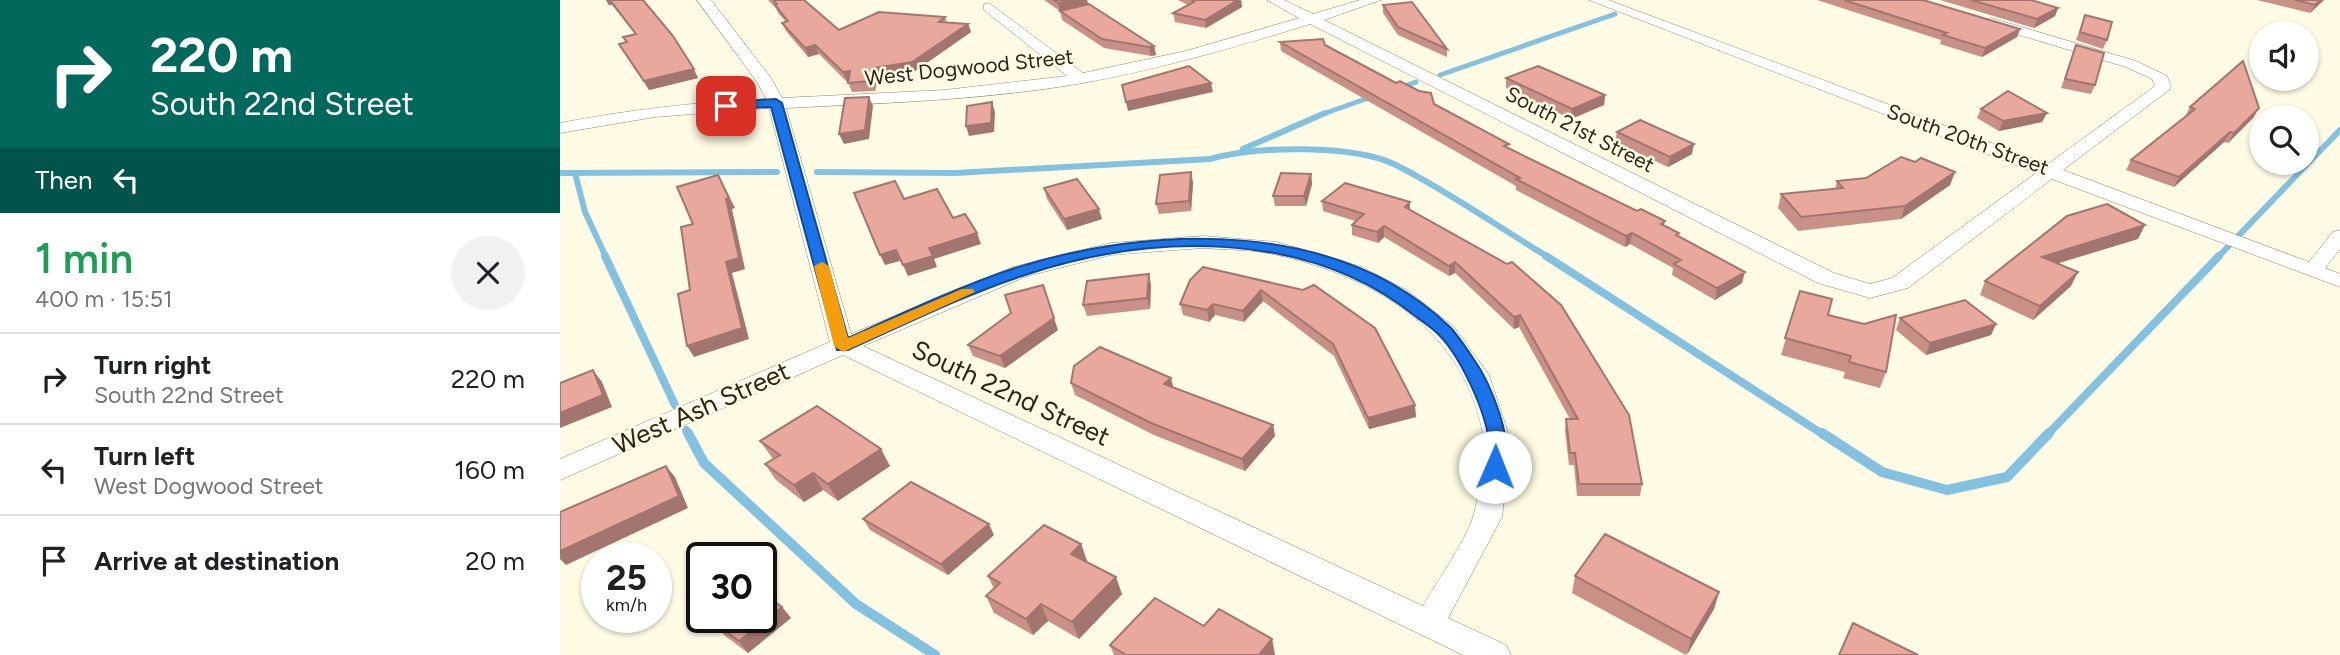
<!DOCTYPE html>
<meta charset="utf-8">
<style>
:root{--surface:#fff;--page:#f2f2f2;--text:#202124;--muted:#757577;--line:#e0e0e0}
body{margin:0;font-family:Figtree,sans-serif;background:var(--page);color:var(--text);height:100vh;display:flex;flex-direction:column;font-size:26px;white-space:nowrap}
*{box-sizing:border-box;margin:0}
p{font-size:23px;color:var(--muted)}
.icon{flex:none;width:38px;height:38px;fill:none;stroke:currentColor;stroke-width:2;stroke-linecap:round;stroke-linejoin:round}
.map{position:relative;flex:1;overflow:hidden}
.sheet{display:flex;flex-direction:column;background:var(--surface);width:560px}
.sheet>*{flex:none}
.hud{background:#00695c;color:#fff;overflow:hidden}
.buttons{position:absolute;left:1689px;top:21px;display:grid;gap:14px}
.buttons a{display:grid;place-items:center;width:70px;height:70px;border-radius:50%;background:var(--surface);box-shadow:0 2px 5px #0004;font-size:35px}
.speed{position:absolute;left:21px;top:542px;display:flex;gap:14px;font-size:35px;font-weight:700;text-align:center}
.speed>*{display:grid;place-content:center;width:91px;height:91px;border-radius:50%;background:var(--surface);box-shadow:0 2px 5px #0004;line-height:1}
.speed small{font-size:18px;font-weight:400}
.speed .limit{border:4px solid #111;border-radius:10px;background:#fff;color:#111}
.pin{position:absolute;display:grid;place-items:center;width:60px;height:60px;color:#fff;margin:-30px;border-radius:14px;box-shadow:0 4px 10px #0006}
.me{position:absolute;width:77px;margin:-38px;rotate:1deg;stroke-linejoin:round;filter:drop-shadow(0 0 5px #0008)}
.turn{display:flex;align-items:center;gap:24px;height:147px;padding:0 35px;font-size:32px}
.turn .icon{width:91px;height:91px;stroke-width:2.5}
.turn b{display:block;font-size:49px;line-height:60px}
.then{display:flex;align-items:center;height:66px;padding:0 35px;background:#0003;gap:14px;font-size:26px}
.round{display:grid;place-items:center;flex:none;width:74px;height:74px;border-radius:37px;background:var(--page)}
.head{display:flex;align-items:center;justify-content:space-between;height:119px;padding:0 35px}
h1{font-size:42px;font-weight:600;line-height:52px;color:#1e9e55}
ul{padding:0;list-style:none}
li{display:flex;align-items:center;gap:21px;height:91px;padding:0 35px;border-top:2px solid var(--line)}
li div{flex:1}
li b{display:block;font-size:26px}
li em{font-style:normal}
main{display:flex;flex:1;min-height:0}
.map>svg:first-child{display:block}
</style>
<main>
<section class="sheet">
<div class="hud">
<div class="turn"><svg class="icon" aria-label="right" viewBox="0 0 24 24"><path d="M7 20v-9h11M14 6l5 5-5 5"/></svg><div><b>220 m</b>South 22nd Street</div></div>
<div class="then">Then<svg class="icon" aria-label="left" viewBox="0 0 24 24"><path d="M17 20v-9H6M10 6l-5 5 5 5"/></svg></div>
</div>
<div class="head"><div><h1>1 min</h1><p>400 m · 15:51</p></div><a class="round"><svg class="icon" aria-label="close" viewBox="0 0 24 24"><path d="M6 6l12 12M18 6L6 18"/></svg></a></div>
<ul>
<li><svg class="icon" aria-label="right" viewBox="0 0 24 24"><path d="M7 20v-9h11M14 6l5 5-5 5"/></svg><div><b>Turn right</b><p>South 22nd Street</p></div><em>220 m</em></li>
<li><svg class="icon" aria-label="left" viewBox="0 0 24 24"><path d="M17 20v-9H6M10 6l-5 5 5 5"/></svg><div><b>Turn left</b><p>West Dogwood Street</p></div><em>160 m</em></li>
<li><svg class="icon" aria-label="arrive" viewBox="0 0 24 24"><path d="M6 21V4h12l-3 4 3 4H6"/></svg><div><b>Arrive at destination</b></div><em>20 m</em></li>
</ul>
</section>
<div class="map">
<svg width="1780" height="655" viewBox="0 0 1780 655">
<rect width="100%" height="100%" fill="#fffbe4"/>
<g fill="none" stroke-linecap="round" stroke-linejoin="round">
<g stroke="#83c1e1" stroke-width="5">
<polyline points="880,75 1055,14"/>
<polyline points="839,88 856,82"/>
<polyline points="760,115 814,96"/>
</g>
<g stroke="#83c1e1" stroke-width="6">
<polyline points="683,149 765,113"/>
<path d="M257,172L395,173L650,159C696,146 793,144 836,165C886,190 940,228 988,257"/>
<polyline points="0,173 217,172"/>
<polyline points="15,173 25,212 46,257"/>
<polyline points="1658,257 1780,130"/>
</g>
<g stroke="#83c1e1" stroke-width="8">
<polyline points="45,256 115,405"/>
<polyline points="986,256 1264,435"/>
<polyline points="126,430 129,435"/>
<polyline points="1487,435 1659,256"/>
</g>
<g stroke="#83c1e1" stroke-width="10">
<polyline points="128,433 144,463 296,604 375,655"/>
<polyline points="1262,433 1322,472 1387,490 1447,477 1489,433"/>
</g>
<g stroke="#8e8865" stroke-width="1">
<path id="street" d="M137,0H151L211,78L222,98L385,90L507,76L424,10V4L429,3L523,73L626,51L739,18L707,0H724L753,14L800,0H821L764,20L1274,273L1310,284L1332,278L1476,173L1029,0H1048L1488,164L1595,86L1592,79L1566,67L1426,25L1424,22L1431,18L1576,61L1607,76L1611,87L1609,90L1503,170L1749,262L1773,232L1780,230V249L1765,268L1780,274V287L1492,179L1348,288L1310,298L1258,283L750,24C676,47 600,69 523,83C425,100 325,103 226,108L291,334L453,267L551,243L643,236L717,242L802,267L848,291L894,327L929,375L951,442L942,517L888,618L946,645L951,655H903L283,355L0,480V459L270,342L209,108L95,117L0,133V123C68,110 136,102 206,99L197,82ZM643,248C667,250 694,249 717,255C817,277 907,332 924,440C927,453 918,499 914,513C910,534 875,585 863,606L303,346L467,276L551,255Z"/>
</g>
<use href="#street" fill="#fff" fill-rule="evenodd"/>
</g>
<g fill="#c89087">
<polygon points="46,0 83,0 138,78 89,90 59,44 66,42 63,37 75,34 52,5 49,5"/>
<polygon points="208,0 244,0 279,30 385,17 387,22 408,24 411,32 355,71 317,77 315,91 292,92 288,82 287,82 259,54 248,57 226,31 222,23 226,22 218,13 216,8"/>
<polygon points="484,0 527,0 528,4 594,46 596,55 591,56 544,48 502,20 500,11"/>
<polygon points="618,0 681,0 682,7 646,28 615,22 613,13 628,5"/>
<polygon points="1257,0 1363,0 1460,29 1457,37 1422,57 1380,44 1381,40"/>
<polygon points="1380,0 1471,0 1498,8 1495,16 1474,28"/>
<polygon points="1697,0 1764,0 1750,13"/>
<polygon points="823,5 887,49 887,57 838,35 823,13"/>
<polygon points="1525,15 1547,40 1543,49 1516,40"/>
<polygon points="720,42 765,45 874,104 948,148 1077,211 1105,221 1104,225 1119,233 1118,236 1182,283 1155,300 1112,275 1113,268 1070,244 1065,247 956,190 956,186 721,51"/>
<polygon points="1516,45 1535,85 1531,94 1501,88"/>
<polygon points="946,78 1045,95 1044,105 1011,119 946,88"/>
<polygon points="1630,107 1699,108 1693,118 1668,143 1664,142 1614,187 1566,170 1571,160 1625,117"/>
<polygon points="1421,109 1487,113 1482,122 1439,131 1417,118"/>
<polygon points="1057,132 1132,154 1108,167 1055,142"/>
<polygon points="1355,162 1395,172 1390,185 1341,219 1238,231 1218,208 1221,194 1275,189 1277,181 1306,178"/>
<polygon points="631,172 633,183 631,211 599,214 596,204"/>
<polygon points="751,174 752,184 746,206 715,206 713,196"/>
<polygon points="484,188 542,219 507,230 487,199"/>
<polygon points="762,201 850,202 850,210 947,264 1082,484 1080,496 1017,496 1014,465 1009,465 1005,431 1006,419 1010,419 959,327 954,329 895,273 889,276 824,237 818,243 792,235 792,225 795,221 763,211"/>
<polygon points="1578,239 1498,263 1511,286 1473,320 1420,295 1425,281"/>
<polygon points="630,280 743,290 856,417 809,429 774,356 703,301 684,322 655,315 649,322 623,315 620,304"/>
<polygon points="591,285 590,309 527,316 523,305"/>
<polygon points="1240,291 1268,315 1326,372 1320,388 1283,378 1285,372 1221,355"/>
<polygon points="451,313 498,330 445,368 413,356 408,345"/>
<polygon points="1340,318 1436,324 1431,335 1366,355 1336,330"/>
<polygon points="511,383 613,388 713,425 715,436 685,471 594,435 515,395"/>
<polygon points="200,441 330,466 278,501 263,490 244,502 216,480 205,464 213,459"/>
<polygon points="303,519 434,535 388,575 310,530"/>
<polygon points="521,544 527,561 527,562 562,594 519,639 488,621 473,635 434,613 426,596 434,589 428,576"/>
<polygon points="1015,576 1159,592 1154,609 1126,655 1012,593"/>
<polygon points="222,607 231,618 188,653 164,635 154,623"/>
<polygon points="644,626 712,639 715,655 554,655 550,645"/>
</g>
<g fill="#a2766e">
<polygon points="46,0 49,0 52,5 49,5"/>
<polygon points="510,0 527,0 528,4 500,11 498,3"/>
<polygon points="678,0 681,0 682,7 646,28 645,20"/>
<polygon points="1760,0 1764,0 1750,13 1755,5"/>
<polygon points="1498,8 1495,16 1474,28 1477,19"/>
<polygon points="408,24 411,32 355,71 317,77 315,91 312,81 313,68"/>
<polygon points="1460,29 1457,37 1422,57 1425,48"/>
<polygon points="255,45 259,54 248,57 245,48"/>
<polygon points="594,46 596,55 591,56 589,47"/>
<polygon points="134,69 138,78 89,90 84,81"/>
<polygon points="290,71 294,81 287,82 283,72"/>
<polygon points="651,83 653,92 568,111 566,102"/>
<polygon points="1045,95 1044,105 1011,119 1012,109"/>
<polygon points="309,97 313,106 309,139 284,144 279,134"/>
<polygon points="432,102 435,112 434,132 409,136 406,126"/>
<polygon points="1699,108 1693,118 1668,143 1674,133"/>
<polygon points="1487,113 1482,122 1439,131 1443,121"/>
<polygon points="1670,132 1664,142 1614,187 1619,177"/>
<polygon points="1134,144 1132,154 1108,167 1110,157"/>
<polygon points="631,172 633,183 631,211 629,201"/>
<polygon points="1395,172 1390,185 1341,219 1345,206"/>
<polygon points="751,174 752,184 746,206 744,196"/>
<polygon points="158,175 175,208 172,209 185,269 172,273 189,339 134,357 127,346 166,262"/>
<polygon points="850,202 850,212 845,207"/>
<polygon points="539,209 542,219 507,230 504,219"/>
<polygon points="1585,225 1578,239 1476,270 1482,257"/>
<polygon points="824,226 824,237 818,243 817,232"/>
<polygon points="417,233 421,244 374,259 377,267 348,276 343,265 369,248"/>
<polygon points="1072,233 1070,244 1065,247 1066,236"/>
<polygon points="336,250 340,261 325,265 320,255"/>
<polygon points="895,262 895,273 889,276 889,266"/>
<polygon points="1185,272 1182,283 1155,300 1157,288"/>
<polygon points="1518,272 1511,286 1473,320 1480,306"/>
<polygon points="589,274 591,285 590,309 587,298"/>
<polygon points="701,290 703,301 684,322 683,311"/>
<polygon points="653,304 655,315 649,322 647,310"/>
<polygon points="960,315 959,327 954,329 954,317"/>
<polygon points="494,318 498,330 445,368 440,356"/>
<polygon points="1436,324 1431,335 1366,355 1370,343"/>
<polygon points="33,370 42,382 52,407 0,428 0,413"/>
<polygon points="611,378 614,390 604,384"/>
<polygon points="855,405 856,417 809,429 808,418"/>
<polygon points="713,425 715,436 685,471 682,459"/>
<polygon points="321,449 330,466 278,501 268,484"/>
<polygon points="106,466 115,477 128,508 6,565 0,559 0,551"/>
<polygon points="253,473 263,490 244,502 234,485"/>
<polygon points="429,524 434,535 388,575 381,564"/>
<polygon points="521,544 527,561 518,571 511,554"/>
<polygon points="556,577 562,594 519,639 512,622"/>
<polygon points="1159,592 1154,609 1127,655 1131,639"/>
<polygon points="481,604 488,621 473,635 466,619"/>
<polygon points="222,607 231,618 188,653 179,641"/>
<polygon points="712,639 715,655 699,655"/>
</g>
<g fill="#e8a89d" stroke="#a2766e" stroke-width="2">
<polygon points="50,0 83,0 113,36 134,69 84,81 59,44 67,42 63,37 76,34"/>
<polygon points="213,0 244,0 279,30 319,12 385,17 379,22 408,24 352,62 313,68 312,81 288,83 290,71 283,72 255,45 245,48 222,23 228,21 215,5 217,4"/>
<polygon points="494,0 510,0 498,3"/>
<polygon points="632,0 678,0 645,20 613,13 634,2"/>
<polygon points="1284,0 1363,0 1460,29 1425,48 1383,35 1387,33"/>
<polygon points="1411,0 1471,0 1498,8 1477,19"/>
<polygon points="1735,0 1760,0 1755,5"/>
<polygon points="852,2 887,49 838,27 823,5"/>
<polygon points="529,4 594,46 589,47 542,39 500,11"/>
<polygon points="1525,15 1552,22 1547,40 1520,32"/>
<polygon points="763,39 765,45 836,83 840,81 859,91 871,93 874,104 949,144 944,146 1077,211 1081,209 1105,221 1101,224 1119,233 1116,235 1185,272 1157,288 1114,264 1121,260 1072,233 1066,236 956,179 960,178 720,42"/>
<polygon points="1516,45 1544,53 1535,85 1505,79"/>
<polygon points="1683,61 1699,108 1674,133 1670,132 1619,177 1571,160 1635,109 1630,107"/>
<polygon points="629,66 651,83 566,102 562,85"/>
<polygon points="978,66 1045,95 1012,109 946,78"/>
<polygon points="1448,91 1487,113 1443,121 1421,109"/>
<polygon points="309,97 305,130 279,134 285,98"/>
<polygon points="432,102 431,123 406,126 407,106"/>
<polygon points="1080,120 1134,144 1110,157 1057,132"/>
<polygon points="1341,157 1355,162 1361,158 1395,172 1345,206 1241,217 1221,194 1283,188 1277,181 1306,178"/>
<polygon points="631,172 629,201 596,204 600,175"/>
<polygon points="721,173 751,174 744,196 713,196"/>
<polygon points="158,175 169,198 166,199 179,258 166,262 182,328 127,346 118,294 130,290 121,227 133,224 117,187"/>
<polygon points="517,179 539,209 504,219 484,188"/>
<polygon points="335,181 344,199 377,189 393,218 405,214 417,233 369,248 373,256 343,265 336,250 320,255 294,193"/>
<polygon points="785,183 850,202 845,207 947,264 952,262 1001,305 1069,415 1082,484 1019,484 1015,453 1010,453 1006,419 1018,419 960,315 954,317 895,262 889,266 824,226 817,232 792,225 804,214 762,201"/>
<polygon points="1547,204 1585,225 1482,257 1518,272 1480,306 1425,281 1507,216"/>
<polygon points="643,267 743,290 754,285 815,328 855,405 808,418 773,344 701,290 683,311 653,304 647,310 620,304 630,280"/>
<polygon points="589,274 587,298 523,305 527,281"/>
<polygon points="483,285 494,318 440,356 408,345 451,313 445,295"/>
<polygon points="1240,291 1272,299 1268,315 1304,324 1336,315 1326,372 1289,362 1291,356 1225,338"/>
<polygon points="1405,300 1436,324 1370,343 1340,318"/>
<polygon points="540,347 611,378 604,384 713,425 682,459 591,423 511,383 514,366"/>
<polygon points="33,370 43,395 0,413 0,383"/>
<polygon points="257,406 321,449 268,484 253,473 234,485 205,464 220,455 200,441"/>
<polygon points="106,466 119,496 0,551 0,512"/>
<polygon points="351,482 429,524 381,564 303,519"/>
<polygon points="484,525 521,544 511,554 556,577 512,622 481,604 466,619 426,596 440,583 428,576"/>
<polygon points="1045,534 1159,592 1131,639 1015,576"/>
<polygon points="201,592 222,607 179,641 154,623 162,618 201,618"/>
<polygon points="595,598 644,626 659,609 712,639 699,655 566,655 550,645"/>
<polygon points="1293,623 1358,655 1279,655"/>
</g>
<path fill="#1a73e8" stroke="#114b97" stroke-width="2" d="M216,99L222,103L288,338C343,313 398,287 455,268C594,224 779,219 891,328C899,337 906,348 913,358C930,382 957,444 942,472H928C923,462 930,451 929,441C925,410 901,358 880,336C873,328 863,322 855,316C747,229 591,233 465,275C404,295 346,324 288,350H277L211,107L166,109L161,106L166,102Z"/>
<polygon fill="#f59e0b" points="262,262 269,266 288,338 402,289 413,289 415,292 283,352 274,346 254,266"/>
<g text-anchor="middle" dominant-baseline="central" stroke-width="5" stroke-linejoin="round" paint-order="stroke">
<g font-size="21" fill="#2a2719" stroke="#fffbe4">
<text transform="translate(409 67) rotate(-6)">West Dogwood Street</text>
<text transform="translate(1020 129) rotate(27)">South 21st Street</text>
<text transform="translate(1408 139) rotate(20)">South 20th Street</text>
</g>
<g font-size="26" fill="#2a2719" stroke="#fffbe4">
<text transform="translate(451 393) rotate(25)">South 22nd Street</text>
<text transform="translate(141 408) rotate(-24)">West Ash Street</text>
</g>
</g>
</svg>
<div class="buttons">
<a><svg class="icon" aria-label="sound" viewBox="0 0 24 24"><path d="M4 9h4l5-4v14l-5-4H4zM17 9q2 3 0 6"/></svg></a>
<a><svg class="icon" aria-label="search" viewBox="0 0 24 24"><circle cx="10" cy="10" r="6"/><path d="M15 15l6 6"/></svg></a>
</div>
<div class="speed"><div>25<small>km/h</small></div><div class="limit">30</div></div>
<div class="pin" style="left:166px;top:106px;background:#d93025"><svg class="icon" aria-label="arrive" viewBox="0 0 24 24"><path d="M6 21V4h12l-3 4 3 4H6"/></svg></div>
<svg class="me" style="left:935px;top:467px" viewBox="-20 -20 40 40"><circle r="19" fill="#fff"/><path d="M0-13L10 11 0 6-10 11z" fill="#1a73e8"/></svg>
</div>
</main>
